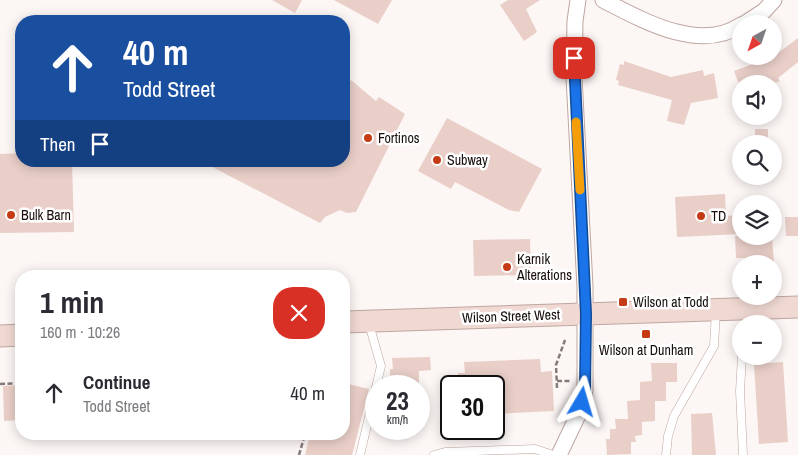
<!DOCTYPE html>
<meta charset="utf-8">
<style>
:root{--surface:#fff;--page:#f7f7f7;--text:#2b2b33;--muted:#7c7c81}
body{margin:0;font-family:"Archivo Narrow",sans-serif;background:var(--page);color:var(--text);height:100vh;display:flex;flex-direction:column;font-size:19px;white-space:nowrap}
*{box-sizing:border-box;margin:0}
p{font-size:16px;color:var(--muted)}
.icon{flex:none;width:28px;height:28px;fill:none;stroke:currentColor;stroke-width:2;stroke-linecap:round;stroke-linejoin:round}
.map{position:relative;flex:1;overflow:hidden}
.panel{position:absolute;left:15px;top:270px;width:335px;height:170px;display:flex;flex-direction:column;background:var(--surface);border-radius:20px;box-shadow:0 2px 12px #0003}
.panel>*{flex:none}
.guide{position:absolute;left:15px;top:15px;width:335px;height:152px;border-radius:20px;box-shadow:0 2px 12px #0003;background:#1a4fa0;color:#fff;overflow:hidden}
.needle{width:32px;rotate:220deg}
.controls{position:absolute;left:732px;top:15px;display:grid;gap:10px}
.controls a{display:grid;place-items:center;width:50px;height:50px;border-radius:50%;background:var(--surface);box-shadow:0 2px 12px #0003;font-size:25px}
.speed{position:absolute;left:365px;top:375px;display:flex;gap:10px;font-size:25px;font-weight:700;text-align:center}
.speed>*{display:grid;place-content:center;width:65px;height:65px;border-radius:50%;background:var(--surface);box-shadow:0 2px 12px #0003;line-height:1}
.speed small{font-size:12px;font-weight:400}
.speed .limit{border:2px solid #111;border-radius:8px;background:#fff;color:#111}
.pin{position:absolute;display:grid;place-items:center;width:42px;height:42px;color:#fff;margin:-21px;border-radius:10px;box-shadow:0 2px 8px #0006}
.me{position:absolute;width:55px;margin:-28px;rotate:7deg;stroke-linejoin:round;filter:drop-shadow(0 0 4px #0008)}
.turn{display:flex;align-items:center;gap:18px;height:105px;padding:0 25px;font-size:22px}
.turn .icon{width:65px;height:65px;stroke-width:2.5}
.turn b{display:block;font-size:35px;line-height:42px}
.then{display:flex;align-items:center;height:48px;padding:0 25px;background:#0003;gap:10px;font-size:19px}
.round{display:grid;place-items:center;flex:none;width:52px;height:52px;border-radius:20px;background:var(--page)}
.head{display:flex;align-items:center;justify-content:space-between;height:85px;padding:0 25px}
h1{font-size:30px;font-weight:800;line-height:38px}
ul{padding:0;list-style:none}
li{display:flex;align-items:center;gap:15px;height:75px;padding:0 25px}
li div{flex:1}
li b{display:block;font-size:19px}
li em{font-style:normal}
.map>svg:first-child{display:block}
</style>
<div class="map">
<svg width="798" height="455" viewBox="0 0 798 455">
<rect width="100%" height="100%" fill="#fcf6f5"/>
<g fill="#e9cfc8">
<polygon points="272,0 302,0 295,13"/>
<polygon points="334,0 392,0 378,24"/>
<polygon points="508,0 540,0 526,9 537,32 524,41 500,5"/>
<polygon points="798,38 798,62 778,78 780,81 772,84 739,84 734,71 774,56"/>
<polygon points="624,61 671,77 703,70 704,76 714,73 718,98 691,103 684,125 667,121 672,100 618,85 619,81 616,80 620,64 624,65"/>
<polygon points="351,80 376,101 379,97 405,114 356,212 347,213 340,210 325,217 320,223 201,161 344,161 344,88"/>
<polygon points="447,118 542,169 519,212 509,210 455,182 451,189 418,171"/>
<rect x="755" y="129" width="13" height="15"/>
<polygon points="21,153 21,161 72,161 74,232 0,233 0,154"/>
<polygon points="725,194 726,216 741,215 741,234 677,237 675,197"/>
<polygon points="785,217 798,217 798,236 786,236"/>
<polygon points="735,236 772,236 774,264 749,264 749,258 736,258"/>
<polygon points="530,239 531,275 474,276 473,240"/>
<polygon points="430,357 431,370 419,371 419,386 390,386 390,369 393,369 392,358"/>
<polygon points="540,359 541,372 552,371 554,411 494,414 494,386 459,386 458,373 465,373 464,362"/>
<polygon points="783,362 788,442 759,444 754,364"/>
<polygon points="651,363 677,363 677,382 666,382 666,401 655,401 655,421 642,422 642,435 635,436 636,442 631,442 631,454 607,455 606,439 610,439 610,429 616,429 615,419 628,419 627,401 640,400 640,382 652,381"/>
<polygon points="344,383 369,389 352,455 305,455 310,434 344,434"/>
<polygon points="21,385 21,420 4,421 3,386"/>
<polygon points="712,413 716,455 692,455 691,414"/>
</g>
<g fill="none" stroke-linecap="round" stroke-linejoin="round">
<g stroke="#bfa6a0" stroke-width="9">
<g id="service">
<polyline points="742,356 740,391 743,455"/>
<polyline points="360,455 381,366 369,324"/>
<polyline points="434,455 445,452 535,449 553,455"/>
<polyline points="666,455 668,436 674,416 714,346 716,311"/>
</g>
</g>
<g stroke="#bfa6a0" stroke-width="17">
<g id="minor">
<path d="M603,0C642,20 699,53 741,25"/>
<polyline points="744,24 764,11 774,0"/>
<polyline points="559,455 579,413 585,390 585,287 574,77 575,21 578,0"/>
</g>
</g>
<g stroke="#bfa6a0" stroke-width="23">
<g id="secondary">
<polyline points="344,322 798,307"/>
<polyline points="0,336 21,335"/>
</g>
</g>
<g stroke="#837b7a" stroke-width="2.5" stroke-dasharray="5 2.5" stroke-linecap="butt">
<polyline points="557,381 570,381"/>
<polyline points="0,384 21,383"/>
<polyline points="557,388 556,365 565,340"/>
<polyline points="299,455 305,434"/>
</g>
<use href="#service" stroke="#fff" stroke-width="8"/>
<use href="#minor" stroke="#fff" stroke-width="15"/>
<use href="#secondary" stroke="#f1d9d3" stroke-width="21"/>
</g>
<g fill="none" stroke-linecap="round" stroke-linejoin="round">
<g stroke="#114b97" stroke-width="12">
<polyline id="route" points="574,58 586,314 585,390 582,402"/>
</g>
<use href="#route" stroke="#1a73e8" stroke-width="9"/>
<polyline stroke="#f59e0b" stroke-width="9" points="576,122 580,190"/>
</g>
<g fill="#c53b16" stroke="#fff" stroke-width="2">
<circle cx="368" cy="138" r="5"/>
<circle cx="437" cy="160" r="5"/>
<circle cx="11" cy="215" r="5"/>
<circle cx="701" cy="216" r="5"/>
<circle cx="507" cy="267" r="5"/>
<rect x="618" y="297" width="10" height="10" rx="2.5"/>
<rect x="641" y="329" width="10" height="10" rx="2.5"/>
</g>
<g text-anchor="middle" dominant-baseline="central" stroke-width="5" stroke-linejoin="round" paint-order="stroke">
<g font-size="14" fill="#180f0d" stroke="#fff" text-anchor="start">
<text x="378" y="138">Fortinos</text>
<text x="447" y="160">Subway</text>
<text x="21" y="215">Bulk Barn</text>
<text x="711" y="216">TD</text>
<text x="517" y="259">Karnik<tspan x="517" dy="16">Alterations</tspan></text>
<text x="633" y="302">Wilson at Todd</text>
<text x="646" y="350" text-anchor="middle">Wilson at Dunham</text>
</g>
<g font-size="14" fill="#180f0d" stroke="#fff">
<text transform="translate(511 316) rotate(-2)">Wilson Street West</text>
</g>
</g>
</svg>
<div class="controls">
<a><svg class="needle" viewBox="-14 -14 28 28"><path d="M0-13l5 13h-10z" fill="#e53935"/><path d="M0 13l5-13h-10z" fill="#7c7c81"/></svg></a>
<a><svg class="icon" aria-label="sound" viewBox="0 0 24 24"><path d="M4 9h4l5-4v14l-5-4H4zM17 9q2 3 0 6"/></svg></a>
<a><svg class="icon" aria-label="search" viewBox="0 0 24 24"><circle cx="10" cy="10" r="6"/><path d="M15 15l6 6"/></svg></a>
<a><svg class="icon" aria-label="layers" viewBox="0 0 24 24"><path d="M12 4l9 5-9 5-9-5zM3 14l9 5 9-5"/></svg></a>
<a>+</a>
<a>−</a>
</div>
<div class="speed"><div>23<small>km/h</small></div><div class="limit">30</div></div>
<div class="pin" style="left:574px;top:58px;background:#d93025"><svg class="icon" aria-label="arrive" viewBox="0 0 24 24"><path d="M6 21V4h12l-3 4 3 4H6"/></svg></div>
<svg class="me" style="left:582px;top:402px" viewBox="-20 -20 40 40"><path d="M0-17L14 15 0 8-14 15z" fill="#1a73e8" stroke="#fff" stroke-width="4"/></svg>
<div class="guide">
<div class="turn"><svg class="icon" aria-label="ahead" viewBox="0 0 24 24"><path d="M12 20V5M6 11l6-6 6 6"/></svg><div><b>40 m</b>Todd Street</div></div>
<div class="then">Then<svg class="icon" aria-label="arrive" viewBox="0 0 24 24"><path d="M6 21V4h12l-3 4 3 4H6"/></svg></div>
</div>
<section class="panel">
<div class="head"><div><h1>1 min</h1><p>160 m · 10:26</p></div><a class="round" style="background:#d93025;color:#fff"><svg class="icon" aria-label="close" viewBox="0 0 24 24"><path d="M6 6l12 12M18 6L6 18"/></svg></a></div>
<ul>
<li><svg class="icon" aria-label="ahead" viewBox="0 0 24 24"><path d="M12 20V5M6 11l6-6 6 6"/></svg><div><b>Continue</b><p>Todd Street</p></div><em>40 m</em></li>
</ul>
</section>
</div>
